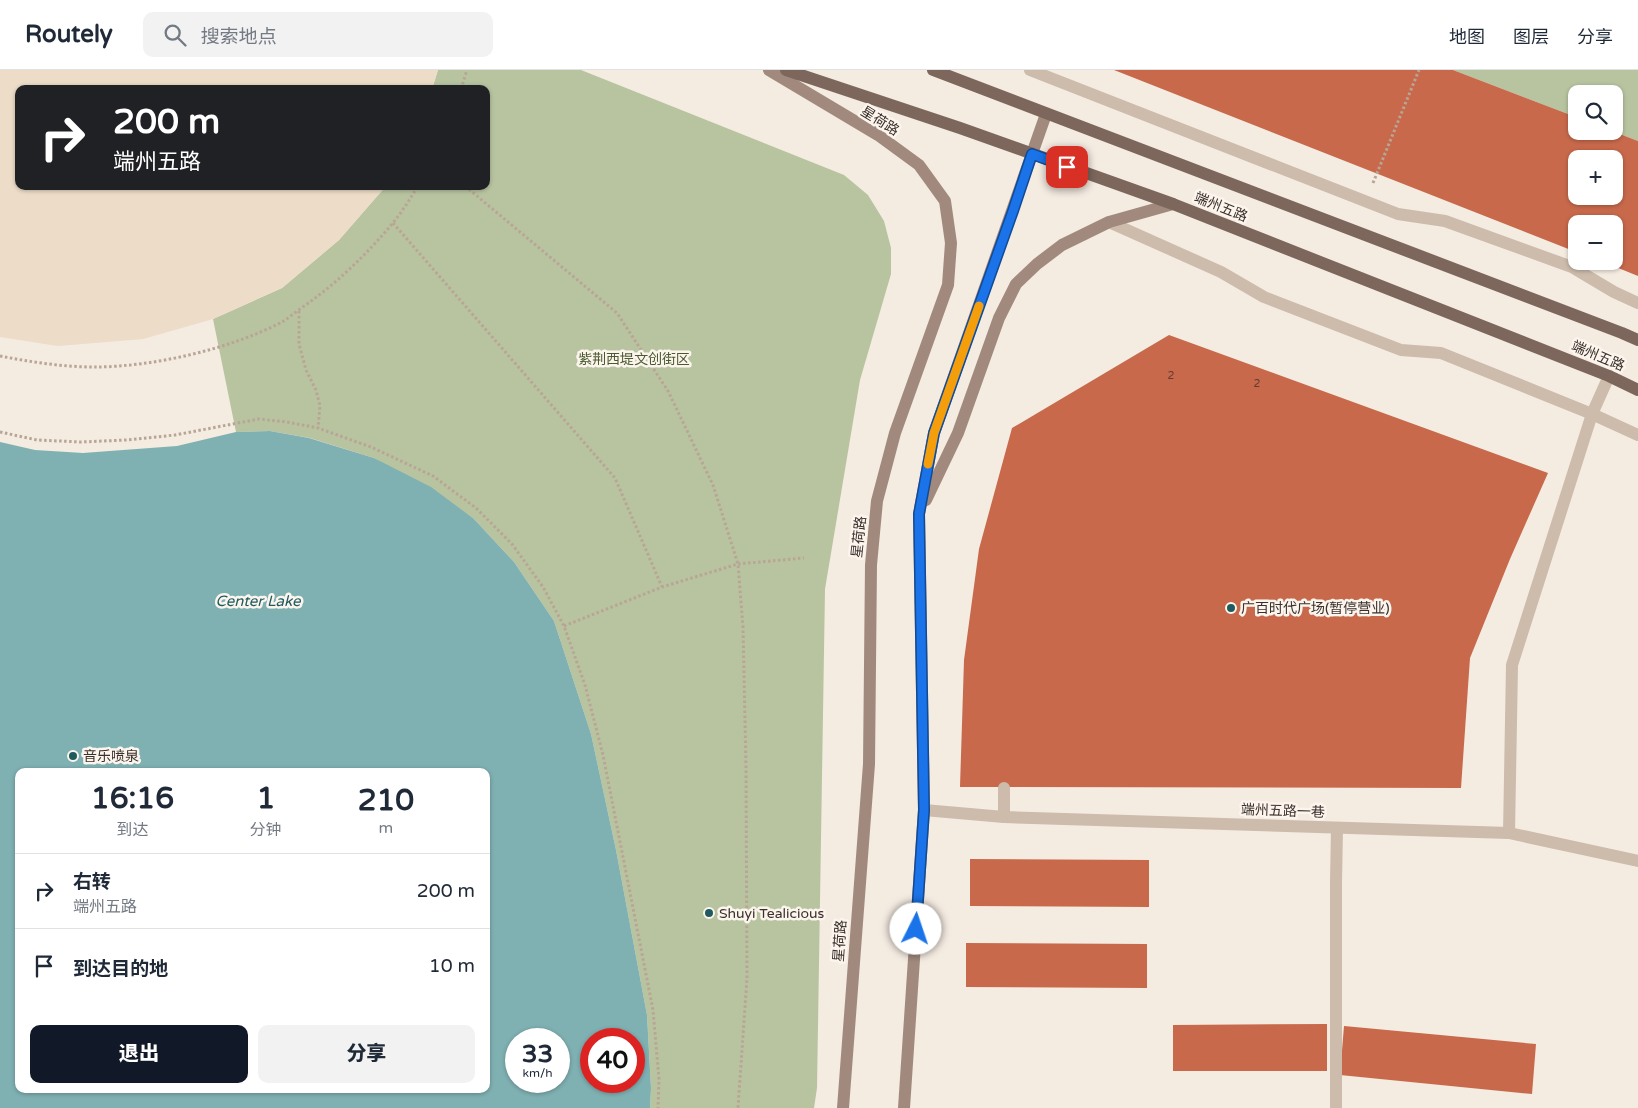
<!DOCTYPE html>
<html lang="zh">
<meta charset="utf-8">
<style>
:root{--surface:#fff;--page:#f2f2f3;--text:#1f2937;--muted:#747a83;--line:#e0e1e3;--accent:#111827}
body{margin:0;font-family:"Varela Round","Noto Sans SC",sans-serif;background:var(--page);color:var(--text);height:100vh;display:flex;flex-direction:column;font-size:19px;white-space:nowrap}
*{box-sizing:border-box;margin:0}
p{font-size:16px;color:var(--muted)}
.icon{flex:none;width:28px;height:28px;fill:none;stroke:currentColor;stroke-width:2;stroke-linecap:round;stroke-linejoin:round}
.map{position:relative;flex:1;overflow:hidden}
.side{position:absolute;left:15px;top:698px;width:475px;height:325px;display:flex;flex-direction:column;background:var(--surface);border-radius:10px;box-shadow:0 1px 4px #0004}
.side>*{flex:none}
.banner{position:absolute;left:15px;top:15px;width:475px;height:105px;border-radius:10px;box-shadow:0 1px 4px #0004;background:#202124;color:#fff;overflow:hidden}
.buttons{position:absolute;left:1568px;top:15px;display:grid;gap:10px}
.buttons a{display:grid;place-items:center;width:55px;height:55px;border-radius:10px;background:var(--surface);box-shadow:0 1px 4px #0004;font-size:25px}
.speed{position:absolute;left:505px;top:958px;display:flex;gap:10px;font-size:25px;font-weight:700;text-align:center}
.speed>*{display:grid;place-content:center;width:65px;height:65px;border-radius:50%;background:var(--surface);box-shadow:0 1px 4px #0004;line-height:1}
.speed small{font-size:12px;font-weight:400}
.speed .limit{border:8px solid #d22;background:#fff;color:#111}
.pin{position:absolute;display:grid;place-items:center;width:42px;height:42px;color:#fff;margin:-21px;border-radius:10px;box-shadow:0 2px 8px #0006}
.me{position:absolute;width:55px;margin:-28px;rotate:4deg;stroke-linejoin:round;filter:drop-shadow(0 0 4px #0008)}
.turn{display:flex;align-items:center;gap:18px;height:105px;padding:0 15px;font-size:22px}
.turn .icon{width:65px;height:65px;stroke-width:2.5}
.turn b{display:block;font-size:35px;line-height:42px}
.eta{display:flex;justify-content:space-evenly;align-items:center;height:85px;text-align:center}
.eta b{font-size:30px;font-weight:800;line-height:35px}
.primary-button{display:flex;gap:10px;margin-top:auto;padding:10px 15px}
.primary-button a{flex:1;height:58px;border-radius:10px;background:var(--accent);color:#fff;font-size:20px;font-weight:800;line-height:58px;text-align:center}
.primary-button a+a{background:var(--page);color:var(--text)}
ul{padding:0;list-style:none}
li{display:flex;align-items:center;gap:15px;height:75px;padding:0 15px;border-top:1px solid var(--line)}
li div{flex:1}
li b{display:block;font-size:19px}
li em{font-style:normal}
header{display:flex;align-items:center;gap:30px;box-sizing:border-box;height:70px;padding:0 25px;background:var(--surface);border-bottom:1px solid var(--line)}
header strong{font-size:24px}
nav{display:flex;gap:28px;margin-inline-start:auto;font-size:18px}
.search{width:350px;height:45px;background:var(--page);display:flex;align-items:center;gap:12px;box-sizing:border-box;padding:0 18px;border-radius:10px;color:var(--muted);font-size:19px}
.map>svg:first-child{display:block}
</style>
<header>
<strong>Routely</strong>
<div class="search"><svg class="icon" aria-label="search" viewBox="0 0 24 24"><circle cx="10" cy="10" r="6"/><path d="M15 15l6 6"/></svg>搜索地点</div>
<nav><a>地图</a><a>图层</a><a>分享</a></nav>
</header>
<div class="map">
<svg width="1638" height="1038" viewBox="0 0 1638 1038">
<rect width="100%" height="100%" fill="#f4ebe1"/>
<g fill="#b8c4a0">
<polygon points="438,0 581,0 844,105 868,125 884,151 891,178 891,204 860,310 825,519 817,1018 814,1038 650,1038 651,1018 647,945 616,780 591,664 554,551 514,492 474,449 374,388 310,368 270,361 236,362 213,249 282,218 339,170 386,116 486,116 486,19 432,19"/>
<polygon points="1453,0 1638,0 1638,71 1612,61 1614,61 1614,24 1576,24 1576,47"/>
</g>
<polygon fill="#ecdcc8" points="0,0 438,0 432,19 19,19 19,116 386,116 339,170 282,218 213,249 143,269 58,276 0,267"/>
<path fill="#7fb0b2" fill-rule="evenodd" d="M270,361L309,368L374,388L431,417L474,449L514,492L554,551L591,664L616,780L647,945L651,1018L650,1038H0V372L35,380L83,383L177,376L236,362ZM19,701H486V1019H19ZM516,969H559V1011H516ZM591,969H634V1011H591Z"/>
<g fill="#c8694b" fill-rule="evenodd">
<path d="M1114,0H1453L1576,47V61H1612L1638,71V206L1601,191H1614V154H1576V182ZM1576,89H1614V126H1576Z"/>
<polygon points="1169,265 1548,403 1510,489 1470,588 1461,718 960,717 964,590 979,479 1012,358"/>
<polygon points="970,789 1149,790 1149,837 970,836"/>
<polygon points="966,873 1147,874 1147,918 966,917"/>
<polygon points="1327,954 1327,1001 1173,1001 1173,955"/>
<polygon points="1344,956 1536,974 1532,1024 1340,1005"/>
</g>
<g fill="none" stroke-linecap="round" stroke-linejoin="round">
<g stroke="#b9a596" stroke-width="3" stroke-dasharray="2.5 2.5" stroke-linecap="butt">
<polyline points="461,19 467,0"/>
<polyline points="1373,113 1419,0"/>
<polyline points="465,116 617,243 668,321 713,415 738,494 743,557 746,698 747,908 738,1038"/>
<polyline points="393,153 615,408 662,517"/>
<polyline points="299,241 299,274 306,300 316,320 320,336 318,358"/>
<path d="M0,286C31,292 63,297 94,297C153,297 230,279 282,252C290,247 298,240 307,234C338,212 367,184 392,154C402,142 410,129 418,116"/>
<polyline points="0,362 37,370 81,372 126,370 175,365 259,349 287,352 318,358 371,377 433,406 476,438 512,474 543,517 564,556 585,615 603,685 653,940 659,1009 658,1038"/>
<polyline points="564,556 662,517 738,494 804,488"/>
</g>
<g stroke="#cdbbac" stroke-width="12">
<polyline points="1030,0 1398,144 1445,151 1572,197 1614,222 1638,233"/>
<polyline points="1109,152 1221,202 1264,227 1401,280 1441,283 1592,344 1638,365"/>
<polyline points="1004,718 1004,747"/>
</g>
<g stroke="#cdbbac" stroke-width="12">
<polyline points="924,740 1004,747 1509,763 1638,791"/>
<polyline points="1509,763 1512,595 1592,344 1609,306"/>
<polyline points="1336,1038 1336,812 1337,758"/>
</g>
<g stroke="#a18a7d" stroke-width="12">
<polyline points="769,0 878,65 919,95 945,131 951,173 948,215 895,363 877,431 871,495 869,694 843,1038"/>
<polyline points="926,430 958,363 999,248 1016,214 1037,194 1062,175 1109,152 1173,134"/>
<polyline points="904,1038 924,740 919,444 934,363 1046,44"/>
</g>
<g stroke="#7d675c" stroke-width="12">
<polyline points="786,0 960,58 1173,134 1609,306 1638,320"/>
<polyline points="933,0 1622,263 1638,270"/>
</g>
</g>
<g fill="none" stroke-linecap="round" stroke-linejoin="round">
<g stroke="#114b97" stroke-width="12">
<polyline id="route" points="916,859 924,740 919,444 934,363 1013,141 1032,84 1067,97"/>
</g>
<use href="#route" stroke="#1a73e8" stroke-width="9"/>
<polyline stroke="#f59e0b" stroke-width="9" points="928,394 934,363 979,236"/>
</g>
<g fill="#1f5a5e" stroke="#fbf5ee" stroke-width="2">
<circle cx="1231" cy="538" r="5"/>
<circle cx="73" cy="686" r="5"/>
<circle cx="709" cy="843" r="5"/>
</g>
<g text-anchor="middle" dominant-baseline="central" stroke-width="5" stroke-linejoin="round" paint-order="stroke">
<g font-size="11" fill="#5e3e33">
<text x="1171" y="305">2</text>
<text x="1257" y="313">2</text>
</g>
<g font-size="14" fill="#3b302b" stroke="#fbf5ee">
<text transform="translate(880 51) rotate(32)">星荷路</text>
<text transform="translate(1221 137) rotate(22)">端州五路</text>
<text transform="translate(1598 286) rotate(23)">端州五路</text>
<text transform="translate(859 467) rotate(-84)">星荷路</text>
<text transform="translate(1283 741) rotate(2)">端州五路一巷</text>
<text transform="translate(840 871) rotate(-86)">星荷路</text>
</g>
<g font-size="14" fill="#4a5a2e" stroke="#fbf5ee">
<text x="634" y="289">紫荆西堤文创街区</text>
</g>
<g font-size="14" fill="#3b302b" stroke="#fbf5ee" text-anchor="start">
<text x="1241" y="538">广百时代广场(暂停营业)</text>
<text x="83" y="686">音乐喷泉</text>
<text x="719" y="843">Shuyi Tealicious</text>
</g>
<g font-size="15" font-style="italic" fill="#1f5a5e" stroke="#fbf5ee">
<text x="258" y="531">Center Lake</text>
</g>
</g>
</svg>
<div class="buttons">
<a><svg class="icon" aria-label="search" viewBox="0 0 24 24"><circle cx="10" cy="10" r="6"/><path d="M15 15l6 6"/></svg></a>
<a>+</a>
<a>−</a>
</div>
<div class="speed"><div>33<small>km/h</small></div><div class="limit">40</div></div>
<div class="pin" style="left:1067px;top:97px;background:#d93025"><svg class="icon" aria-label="arrive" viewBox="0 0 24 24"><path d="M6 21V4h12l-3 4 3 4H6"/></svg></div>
<svg class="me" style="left:916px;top:859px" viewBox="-20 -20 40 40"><circle r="19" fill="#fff"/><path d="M0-13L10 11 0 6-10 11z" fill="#1a73e8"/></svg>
<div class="banner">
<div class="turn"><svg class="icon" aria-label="right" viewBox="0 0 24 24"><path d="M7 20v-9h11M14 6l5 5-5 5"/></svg><div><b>200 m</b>端州五路</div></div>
</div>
<section class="side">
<div class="eta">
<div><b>16:16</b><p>到达</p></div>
<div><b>1</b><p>分钟</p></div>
<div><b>210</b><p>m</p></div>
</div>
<ul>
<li><svg class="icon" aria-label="right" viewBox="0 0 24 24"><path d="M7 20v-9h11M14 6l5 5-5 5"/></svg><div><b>右转</b><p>端州五路</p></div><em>200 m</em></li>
<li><svg class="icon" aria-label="arrive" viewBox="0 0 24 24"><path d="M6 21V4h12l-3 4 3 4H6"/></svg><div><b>到达目的地</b></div><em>10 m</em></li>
</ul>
<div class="primary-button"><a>退出</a><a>分享</a></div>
</section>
</div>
